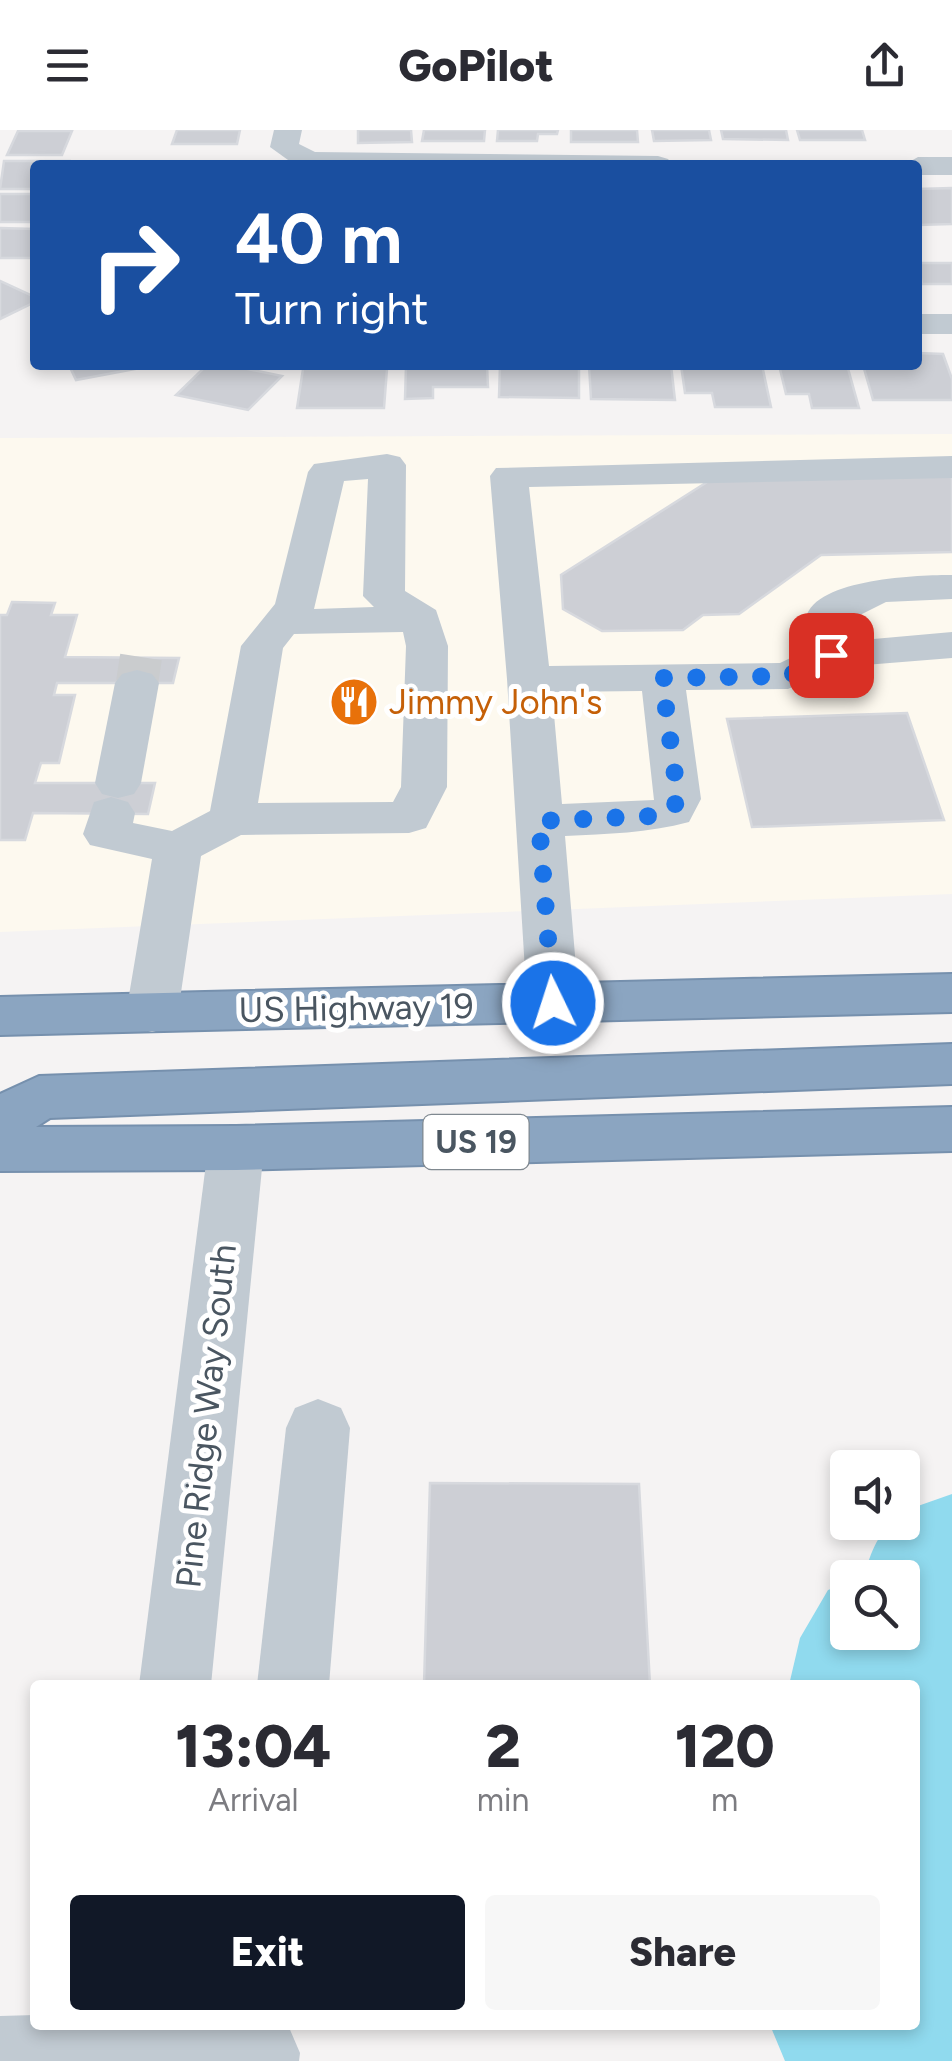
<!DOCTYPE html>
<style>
:root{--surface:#fff;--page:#f7f7f7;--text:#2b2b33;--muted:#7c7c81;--accent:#111827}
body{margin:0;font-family:Figtree,sans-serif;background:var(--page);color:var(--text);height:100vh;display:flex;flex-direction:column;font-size:38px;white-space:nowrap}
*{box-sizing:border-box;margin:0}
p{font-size:32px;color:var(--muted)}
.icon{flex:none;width:55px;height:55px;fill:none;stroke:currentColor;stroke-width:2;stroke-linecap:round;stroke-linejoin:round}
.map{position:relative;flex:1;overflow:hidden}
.panel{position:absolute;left:30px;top:1550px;width:890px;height:350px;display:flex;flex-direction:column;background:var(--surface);border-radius:10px;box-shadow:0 5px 15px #0003}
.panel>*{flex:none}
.banner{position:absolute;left:30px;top:30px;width:892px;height:210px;border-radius:10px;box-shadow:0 5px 15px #0003;background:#1a4fa0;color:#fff;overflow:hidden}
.tools{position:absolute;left:830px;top:1320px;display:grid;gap:20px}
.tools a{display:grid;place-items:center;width:90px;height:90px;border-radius:10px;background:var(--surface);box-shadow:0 5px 15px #0003;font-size:50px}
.pin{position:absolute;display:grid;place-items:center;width:85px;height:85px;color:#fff;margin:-42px;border-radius:20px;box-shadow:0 5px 15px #0006}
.me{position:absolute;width:110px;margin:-55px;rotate:356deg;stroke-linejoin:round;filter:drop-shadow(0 0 8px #0008)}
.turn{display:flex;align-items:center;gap:35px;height:210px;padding:0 40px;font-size:45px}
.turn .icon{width:130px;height:130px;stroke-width:2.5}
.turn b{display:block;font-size:70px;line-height:85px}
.eta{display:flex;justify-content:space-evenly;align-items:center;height:170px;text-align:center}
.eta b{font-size:60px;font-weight:800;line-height:70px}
.button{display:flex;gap:20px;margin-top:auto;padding:20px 40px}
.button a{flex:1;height:115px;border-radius:10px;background:var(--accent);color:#fff;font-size:40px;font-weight:800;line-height:115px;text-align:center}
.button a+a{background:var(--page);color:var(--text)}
header{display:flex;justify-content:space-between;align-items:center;height:130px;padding:0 40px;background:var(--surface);font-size:45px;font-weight:800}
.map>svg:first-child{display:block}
</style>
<header><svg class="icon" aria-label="menu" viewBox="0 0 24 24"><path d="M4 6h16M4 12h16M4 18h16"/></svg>GoPilot<svg class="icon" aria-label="share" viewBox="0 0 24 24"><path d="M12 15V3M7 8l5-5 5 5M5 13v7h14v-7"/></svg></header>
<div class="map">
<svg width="952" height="1931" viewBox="0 0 952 1931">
<rect width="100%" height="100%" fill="#f5f3f3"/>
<polygon fill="#fdf9ef" points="952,304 952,764 0,802 0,308"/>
<path fill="#90daee" d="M952,1364V1931H785L770,1895H915V1555H789L800,1508L828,1460L847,1453L848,1502H902V1448L863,1447C871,1426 877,1396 902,1392L903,1387L915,1377Z"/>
<g fill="#cdcfd5" stroke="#d7d9de" stroke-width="2.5">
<polygon points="177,0 240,0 237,14 172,14"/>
<polygon points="358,0 411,0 412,12 358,13"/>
<polygon points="424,0 485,0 484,11 422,11"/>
<polygon points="498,0 558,0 557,4 538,4 537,11 497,11"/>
<polygon points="571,0 637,0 638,12 571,12"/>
<polygon points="652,0 709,0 711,10 654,11"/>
<polygon points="721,0 786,0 788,10 723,9"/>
<polygon points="797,0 862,0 865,10 800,10"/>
<polygon points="18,1 72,1 62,25 7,25"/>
<polygon points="4,31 69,31 67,35 35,35 35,59 0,59"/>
<polygon points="952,58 952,94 918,95 918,59"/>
<rect x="0" y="64" width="35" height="28"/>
<polygon points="0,98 35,99 35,128 0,128"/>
<polygon points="918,133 952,133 952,154 922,154"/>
<polygon points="0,151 35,167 35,172 0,189"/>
<polygon points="918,223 943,224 952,249 952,270 873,270 863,235 918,235"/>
<polygon points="69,235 156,235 76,250"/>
<polygon points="207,235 229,235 282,246 248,280 176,265"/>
<polygon points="433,235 487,235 488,257 433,257 433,268 405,269 406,236"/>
<polygon points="500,235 579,235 579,268 499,267"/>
<polygon points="589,235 671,235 675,270 591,269"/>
<polygon points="681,235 762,235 771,277 715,277 712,263 685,263"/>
<polygon points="779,235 847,235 859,278 812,278 809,264 786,264"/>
<polygon points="303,239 387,239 384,278 297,278"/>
<polygon points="952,344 952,422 821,425 739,484 703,485 683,500 602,501 563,479 561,445 715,347"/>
<polygon points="12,472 55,473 51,485 77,485 65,527 179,528 173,553 57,553 54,565 75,565 59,633 41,633 35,653 155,653 148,684 33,683 25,710 0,710 0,485 7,485"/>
<polygon points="907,583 944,690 752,697 727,589"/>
<polygon points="430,1353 639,1354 650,1555 424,1555"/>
</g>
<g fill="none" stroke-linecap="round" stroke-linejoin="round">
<polyline stroke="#caccce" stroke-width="42" stroke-dasharray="42 21" stroke-linecap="butt" points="137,553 141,527"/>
<g stroke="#7690ad" stroke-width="4">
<g id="highway">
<polygon points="952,844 952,882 0,905 0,867"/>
<polygon points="952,914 952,954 50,988 36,997 236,996 952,977 952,1021 236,1040 0,1041 0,964 39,946"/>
</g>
</g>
<g fill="#c1cad2" fill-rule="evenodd">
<polygon points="274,0 302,0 299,14 315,22 658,26 668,29 673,35 295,35 270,17"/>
<polygon points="918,27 952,27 952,45 918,45 918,35 904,35"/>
<rect x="918" y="184" width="34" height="20"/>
<path d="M387,324L400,327L406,335L405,461L436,480L448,516L447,657L426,698L409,703L241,705L201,726L178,883L171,897L152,902L133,897L126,883L152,729L90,715L83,704L94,672L111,667L128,672L135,683L133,693L172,701L210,681L241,516L275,474L308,342L314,334ZM368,349L363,466L374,477L314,479L344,351ZM403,502L406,516L401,657L393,672L258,673L283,518L294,504Z"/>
<path d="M952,326V348L529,357L549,536L780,533L809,519C808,510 804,496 806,488C815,448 921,445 952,445V469L886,472L848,491L851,511L952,502V528L840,537L788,559L686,560L701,669L689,692C648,703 607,704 565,706L579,873L572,887L553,892L534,887L527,873L507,549L490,346L496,338ZM642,561L654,670L562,674L552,562Z"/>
<polygon points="137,540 152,544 159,553 141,653 134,664 118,668 102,664 95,653 115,553 122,544"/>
<polygon points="236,996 256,1002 264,1018 211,1555 139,1555 208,1018 216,1002"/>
<polygon points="318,1269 341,1278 350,1298 329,1555 257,1555 286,1298 295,1278"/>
<polygon points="35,1885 35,1895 288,1895 300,1923 299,1931 0,1931 0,1886"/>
</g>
<use href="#highway" fill="#8ba5c1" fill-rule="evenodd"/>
</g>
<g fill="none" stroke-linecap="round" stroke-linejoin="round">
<polyline stroke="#1a73e8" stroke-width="18" stroke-dasharray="0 32.4" points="553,873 539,691 652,686 672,681 678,668 662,548 788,546 831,525"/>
</g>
<defs>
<g id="restaurant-disc" transform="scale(2.5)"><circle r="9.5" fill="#e8710a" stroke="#fff"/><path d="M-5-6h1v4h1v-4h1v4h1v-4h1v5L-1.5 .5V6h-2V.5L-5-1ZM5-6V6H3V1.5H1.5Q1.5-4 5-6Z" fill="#fff"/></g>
</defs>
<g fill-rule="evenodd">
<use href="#restaurant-disc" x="354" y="572"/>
</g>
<g text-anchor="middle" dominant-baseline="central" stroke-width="10" stroke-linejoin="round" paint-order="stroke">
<rect fill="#fff" stroke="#808990" stroke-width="2.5" x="423.5" y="985" width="105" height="54" rx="8"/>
<g font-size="32" font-weight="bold" fill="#4a5661">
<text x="476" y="1012">US 19</text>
</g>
<g font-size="35" fill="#c56008" stroke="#fff" text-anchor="start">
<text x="389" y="572">Jimmy John's</text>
</g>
<g font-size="35" fill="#4a5661" stroke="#fff">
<text transform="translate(356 878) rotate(-1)">US Highway 19</text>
<text transform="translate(206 1286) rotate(-84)">Pine Ridge Way South</text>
</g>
</g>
</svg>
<div class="tools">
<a><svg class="icon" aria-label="sound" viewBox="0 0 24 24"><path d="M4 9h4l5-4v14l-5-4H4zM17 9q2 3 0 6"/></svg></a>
<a><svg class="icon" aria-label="search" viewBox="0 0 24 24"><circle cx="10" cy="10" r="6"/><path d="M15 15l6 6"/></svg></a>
</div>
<div class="pin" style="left:831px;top:525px;background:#d93025"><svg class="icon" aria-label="arrive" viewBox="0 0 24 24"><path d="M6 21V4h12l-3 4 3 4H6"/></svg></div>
<svg class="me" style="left:553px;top:873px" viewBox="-20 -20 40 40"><circle r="17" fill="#1a73e8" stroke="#fff" stroke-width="3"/><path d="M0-11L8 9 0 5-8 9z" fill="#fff"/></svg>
<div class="banner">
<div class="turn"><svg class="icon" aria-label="right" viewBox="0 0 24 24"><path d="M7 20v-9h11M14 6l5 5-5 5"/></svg><div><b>40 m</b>Turn right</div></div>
</div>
<section class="panel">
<div class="eta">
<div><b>13:04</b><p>Arrival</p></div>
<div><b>2</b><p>min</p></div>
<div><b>120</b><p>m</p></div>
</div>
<div class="button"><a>Exit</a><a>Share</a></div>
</section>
</div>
